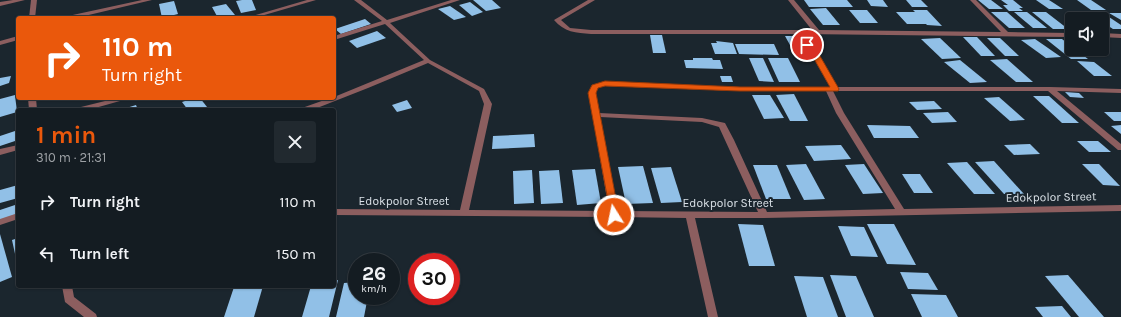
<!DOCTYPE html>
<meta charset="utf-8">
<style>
:root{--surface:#141c22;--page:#21292f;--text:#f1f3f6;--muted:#9da1a5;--line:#333a40;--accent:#ea580c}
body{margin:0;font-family:Karla,sans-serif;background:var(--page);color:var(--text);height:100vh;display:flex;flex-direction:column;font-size:15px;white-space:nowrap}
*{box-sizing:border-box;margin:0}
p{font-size:13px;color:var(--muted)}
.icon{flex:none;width:22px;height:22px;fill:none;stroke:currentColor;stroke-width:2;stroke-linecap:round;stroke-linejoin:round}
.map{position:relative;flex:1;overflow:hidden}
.details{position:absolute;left:16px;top:108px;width:320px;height:180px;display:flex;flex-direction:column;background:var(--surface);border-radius:4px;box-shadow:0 1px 3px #0004,0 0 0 1px var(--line)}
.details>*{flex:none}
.banner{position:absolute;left:16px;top:16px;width:320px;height:84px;border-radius:4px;box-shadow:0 1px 3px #0004,0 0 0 1px var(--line);background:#ea580c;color:#fff;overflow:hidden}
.buttons{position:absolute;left:1065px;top:12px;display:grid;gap:8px}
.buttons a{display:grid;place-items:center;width:44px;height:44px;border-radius:4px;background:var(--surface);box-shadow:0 1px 3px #0004,0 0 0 1px var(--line);font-size:20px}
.speed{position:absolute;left:348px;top:253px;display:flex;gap:8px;font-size:20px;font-weight:700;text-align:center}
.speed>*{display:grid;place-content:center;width:52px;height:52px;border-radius:50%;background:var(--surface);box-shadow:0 1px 3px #0004,0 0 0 1px var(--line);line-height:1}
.speed small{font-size:10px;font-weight:400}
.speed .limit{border:6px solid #d22;background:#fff;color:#111}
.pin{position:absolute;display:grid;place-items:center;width:34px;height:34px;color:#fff;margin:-17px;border:2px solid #fff;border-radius:50%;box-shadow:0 1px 4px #0007}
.me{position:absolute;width:44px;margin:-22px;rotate:350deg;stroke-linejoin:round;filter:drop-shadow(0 0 3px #0008)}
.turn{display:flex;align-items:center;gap:14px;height:84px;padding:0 20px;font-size:18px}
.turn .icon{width:52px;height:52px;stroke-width:2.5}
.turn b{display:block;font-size:28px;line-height:34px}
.round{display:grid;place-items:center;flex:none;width:42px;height:42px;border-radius:4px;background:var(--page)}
.summary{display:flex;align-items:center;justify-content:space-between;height:68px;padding:0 20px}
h1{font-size:24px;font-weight:700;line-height:30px;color:var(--accent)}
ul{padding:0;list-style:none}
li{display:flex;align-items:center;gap:12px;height:52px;padding:0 20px}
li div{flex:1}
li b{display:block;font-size:15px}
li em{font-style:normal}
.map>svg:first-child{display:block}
</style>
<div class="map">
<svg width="1121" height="317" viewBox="0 0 1121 317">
<rect width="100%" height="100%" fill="#1b262e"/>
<g fill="#91c0e7">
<polygon points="242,0 252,0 256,10 241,13 236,1"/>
<polygon points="473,0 492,0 501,8 486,11"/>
<polygon points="804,0 847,0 853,7 809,7"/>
<polygon points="867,0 883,0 888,7 871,6"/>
<polygon points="906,0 921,0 928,7 912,7"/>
<polygon points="978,0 991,0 1003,9 989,9"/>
<polygon points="1001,0 1013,0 1023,8 1019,8 1023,11 1009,11 1003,5 1008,5"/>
<polygon points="1036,0 1049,0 1063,9 1049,9"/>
<polygon points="1077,0 1091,0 1106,10 1091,10"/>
<polygon points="174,1 178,14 162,18 159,4"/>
<polygon points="470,2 483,12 472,16 459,5"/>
<polygon points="226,4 235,15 218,18 212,7"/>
<polygon points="450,6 466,17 454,20 438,9"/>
<polygon points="826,8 840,25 823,25 810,9"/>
<polygon points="849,10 867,10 878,23 860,23"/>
<polygon points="913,10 927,10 942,26 927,25 926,24 907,24 896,12 915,12"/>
<polygon points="991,12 1007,12 1025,28 1009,28"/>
<polygon points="1014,12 1027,12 1047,28 1033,28"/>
<polygon points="1032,12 1046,12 1068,29 1053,29"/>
<polygon points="1109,13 1121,13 1121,20"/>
<polygon points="1095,17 1109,17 1121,25 1121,29 1113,29 1102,22 1102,19"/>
<polygon points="365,19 371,24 341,34 335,29"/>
<polygon points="377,31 386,38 357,48 349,41"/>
<polygon points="650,35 662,35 666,53 653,53"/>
<polygon points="785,36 798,36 810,56 796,56"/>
<polygon points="963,37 977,37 995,56 981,56"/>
<polygon points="940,38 961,58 942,59 921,39"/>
<polygon points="987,38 1000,38 1019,56 1005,56"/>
<polygon points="1035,39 1061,57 1046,58 1021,40"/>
<polygon points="1046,39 1062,39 1072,47 1072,49 1075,49 1088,59 1071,59"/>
<polygon points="716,41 733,43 737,54 715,54 711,43 717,43"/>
<polygon points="735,44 774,44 779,55 739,54"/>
<polygon points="1080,49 1097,49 1107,56 1090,56"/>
<polygon points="693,58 712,58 713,60 720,60 723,69 686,68 684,60 693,60"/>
<polygon points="749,58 763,58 774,82 759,81"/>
<polygon points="768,58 788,58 800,82 779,82"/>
<polygon points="1007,59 1033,82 1016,82 990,60"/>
<polygon points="960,60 987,82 970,83 944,62"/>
<polygon points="1077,61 1094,62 1112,76 1094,76"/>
<polygon points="11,76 9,83 0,86 0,78"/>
<polygon points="720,76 731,76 733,82 722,82"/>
<polygon points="1065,92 1079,93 1084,98 1070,97"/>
<polygon points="794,94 808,121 790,121 776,95"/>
<polygon points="15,95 17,112 0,117 0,99"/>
<polygon points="752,95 770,95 784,118 764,119"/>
<polygon points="1033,96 1049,96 1079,123 1062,123"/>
<polygon points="999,97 1025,120 1010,121 984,98"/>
<polygon points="194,98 200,98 207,107 198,110 188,110 182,102"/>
<polygon points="407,100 412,108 397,112 392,105"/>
<polygon points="934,101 942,109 917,110 909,102"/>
<polygon points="136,105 138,110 120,110"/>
<polygon points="948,112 957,122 932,123 923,113"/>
<polygon points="1104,112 1121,112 1121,121 1114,121"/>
<polygon points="867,125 910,126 919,138 874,138"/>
<polygon points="1121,125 1121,134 1111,126"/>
<polygon points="18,130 18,140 0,146 0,136"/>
<polygon points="534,134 535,147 492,149 493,136"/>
<polygon points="1077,141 1098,141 1111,152 1089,152"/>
<polygon points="1030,144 1040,154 1014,155 1004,145"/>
<polygon points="841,145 851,159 814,161 805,146"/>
<polygon points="994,161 1024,194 1004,194 975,162"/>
<polygon points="967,162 995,194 974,194 947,163"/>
<polygon points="806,164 825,199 804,200 786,165"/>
<polygon points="864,164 883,193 863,194 845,165"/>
<polygon points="1082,164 1099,164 1120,186 1103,185"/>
<polygon points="753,165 777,165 791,199 766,199"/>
<polygon points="643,166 653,203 626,204 618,167"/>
<polygon points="671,167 682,202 661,203 651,168"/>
<polygon points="595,169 601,203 577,205 572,170"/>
<polygon points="532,170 534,203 514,204 513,171"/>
<polygon points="559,170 563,203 541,204 539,171"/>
<polygon points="902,174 920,174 933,193 914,193"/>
<polygon points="18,185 18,198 0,203 0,190"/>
<polygon points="18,204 18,217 0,223 0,210"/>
<polygon points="738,224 763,225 775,266 749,266"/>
<polygon points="867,224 894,224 916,265 887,264"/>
<polygon points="838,226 864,227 878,257 851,256"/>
<polygon points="0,234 12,277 0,282"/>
<polygon points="18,238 18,263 17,263 12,240"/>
<polygon points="900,272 928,273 938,290 908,289"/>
<polygon points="830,275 856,276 874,317 846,317"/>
<polygon points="1068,275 1104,317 1079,317 1045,276"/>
<polygon points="794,276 823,277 838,317 807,317"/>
<polygon points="338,280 329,317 302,317 311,286 334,286 334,281"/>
<polygon points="357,282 357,296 368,296 364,317 336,317 344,283"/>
<polygon points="245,286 263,286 254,317 224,317 234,287"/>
<polygon points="911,294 946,295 958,317 922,317"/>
<polygon points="1062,306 1071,317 1043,317 1035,307"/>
</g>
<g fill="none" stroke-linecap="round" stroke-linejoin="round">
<g fill="#8c5e5f" fill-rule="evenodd">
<polygon points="13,0 25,0 0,6 0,2"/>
<polygon points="31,0 37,0 35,18 29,18"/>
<polygon points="142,0 152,0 76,18 65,18 68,16"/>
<polygon points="307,0 316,0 254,18 245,18"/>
<path d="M354,0H361L387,20L451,0H460L390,23L430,60L484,89L492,104L469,210L609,211L589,93L593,85L605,82L740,87H830L813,57L801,42L796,34H591C576,33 564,32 554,20L588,0H595L561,20L570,28L591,30H812L788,0H794L819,30L1001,32L970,0H976L1008,32L1072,33V37L802,34L806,40L819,56L837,87H1050L1121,89V93L1057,91L1121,144V150H1118L1048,91H833L844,113L904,209L1121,205V211L764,218H695L718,317H708L686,218L617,217L614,218L611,217L334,215V209L460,210L484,104L479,91L428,63L368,88L312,110H301L302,108L330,98H334V97L424,60L385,24L334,40V36L382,21ZM605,86L740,91H826L836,113L895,209L767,212L734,140L725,123L702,118L599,113L595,93L598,87ZM600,117L702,122L719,127L758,212L618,211Z"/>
<polygon points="1102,33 1121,34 1121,38 1102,37"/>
<polygon points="18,36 18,40 0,45 0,41"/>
<polygon points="28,98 36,98 37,110 29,110"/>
<polygon points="117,98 129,98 127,99 88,110 76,110 77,108"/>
<polygon points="18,145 18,150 0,155 0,149"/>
<polygon points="18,213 18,219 0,225 0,219"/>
<polygon points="62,286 72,286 74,297 96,314 97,317 84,317 65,302"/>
</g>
</g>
<polygon fill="#ea580c" stroke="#983908" points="807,43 809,44 820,56 839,89 838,91 740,91 605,86 598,88 596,93 619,215 618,217 611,217 588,93 592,85 605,81 740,87 830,87 813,57 803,45"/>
<g text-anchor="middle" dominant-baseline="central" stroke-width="4" stroke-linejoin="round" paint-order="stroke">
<g font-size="12" fill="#d9e0e6" stroke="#1b262e">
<text transform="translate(1051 197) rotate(-1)">Edokpolor Street</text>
<text x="404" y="201">Edokpolor Street</text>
<text x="728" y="203">Edokpolor Street</text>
</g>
</g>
</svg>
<div class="buttons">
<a><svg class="icon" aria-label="sound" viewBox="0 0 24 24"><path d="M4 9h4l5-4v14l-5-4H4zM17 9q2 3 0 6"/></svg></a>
</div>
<div class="speed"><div>26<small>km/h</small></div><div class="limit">30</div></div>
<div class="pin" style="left:807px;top:45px;background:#d93025"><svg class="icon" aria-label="arrive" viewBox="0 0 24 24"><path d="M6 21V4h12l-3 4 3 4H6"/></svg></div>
<svg class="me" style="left:614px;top:215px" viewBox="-20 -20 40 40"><circle r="17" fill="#ea580c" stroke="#fff" stroke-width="3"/><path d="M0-11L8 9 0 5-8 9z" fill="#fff"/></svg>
<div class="banner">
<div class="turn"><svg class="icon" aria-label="right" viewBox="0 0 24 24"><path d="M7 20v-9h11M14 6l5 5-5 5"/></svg><div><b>110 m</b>Turn right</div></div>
</div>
<section class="details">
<div class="summary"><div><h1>1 min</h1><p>310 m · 21:31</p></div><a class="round"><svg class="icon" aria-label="close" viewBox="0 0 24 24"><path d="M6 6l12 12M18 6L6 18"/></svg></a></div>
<ul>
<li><svg class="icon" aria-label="right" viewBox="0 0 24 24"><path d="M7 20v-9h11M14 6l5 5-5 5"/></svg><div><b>Turn right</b></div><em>110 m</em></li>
<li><svg class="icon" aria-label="left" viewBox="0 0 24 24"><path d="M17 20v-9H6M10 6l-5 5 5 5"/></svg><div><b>Turn left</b></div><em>150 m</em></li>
</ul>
</section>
</div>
